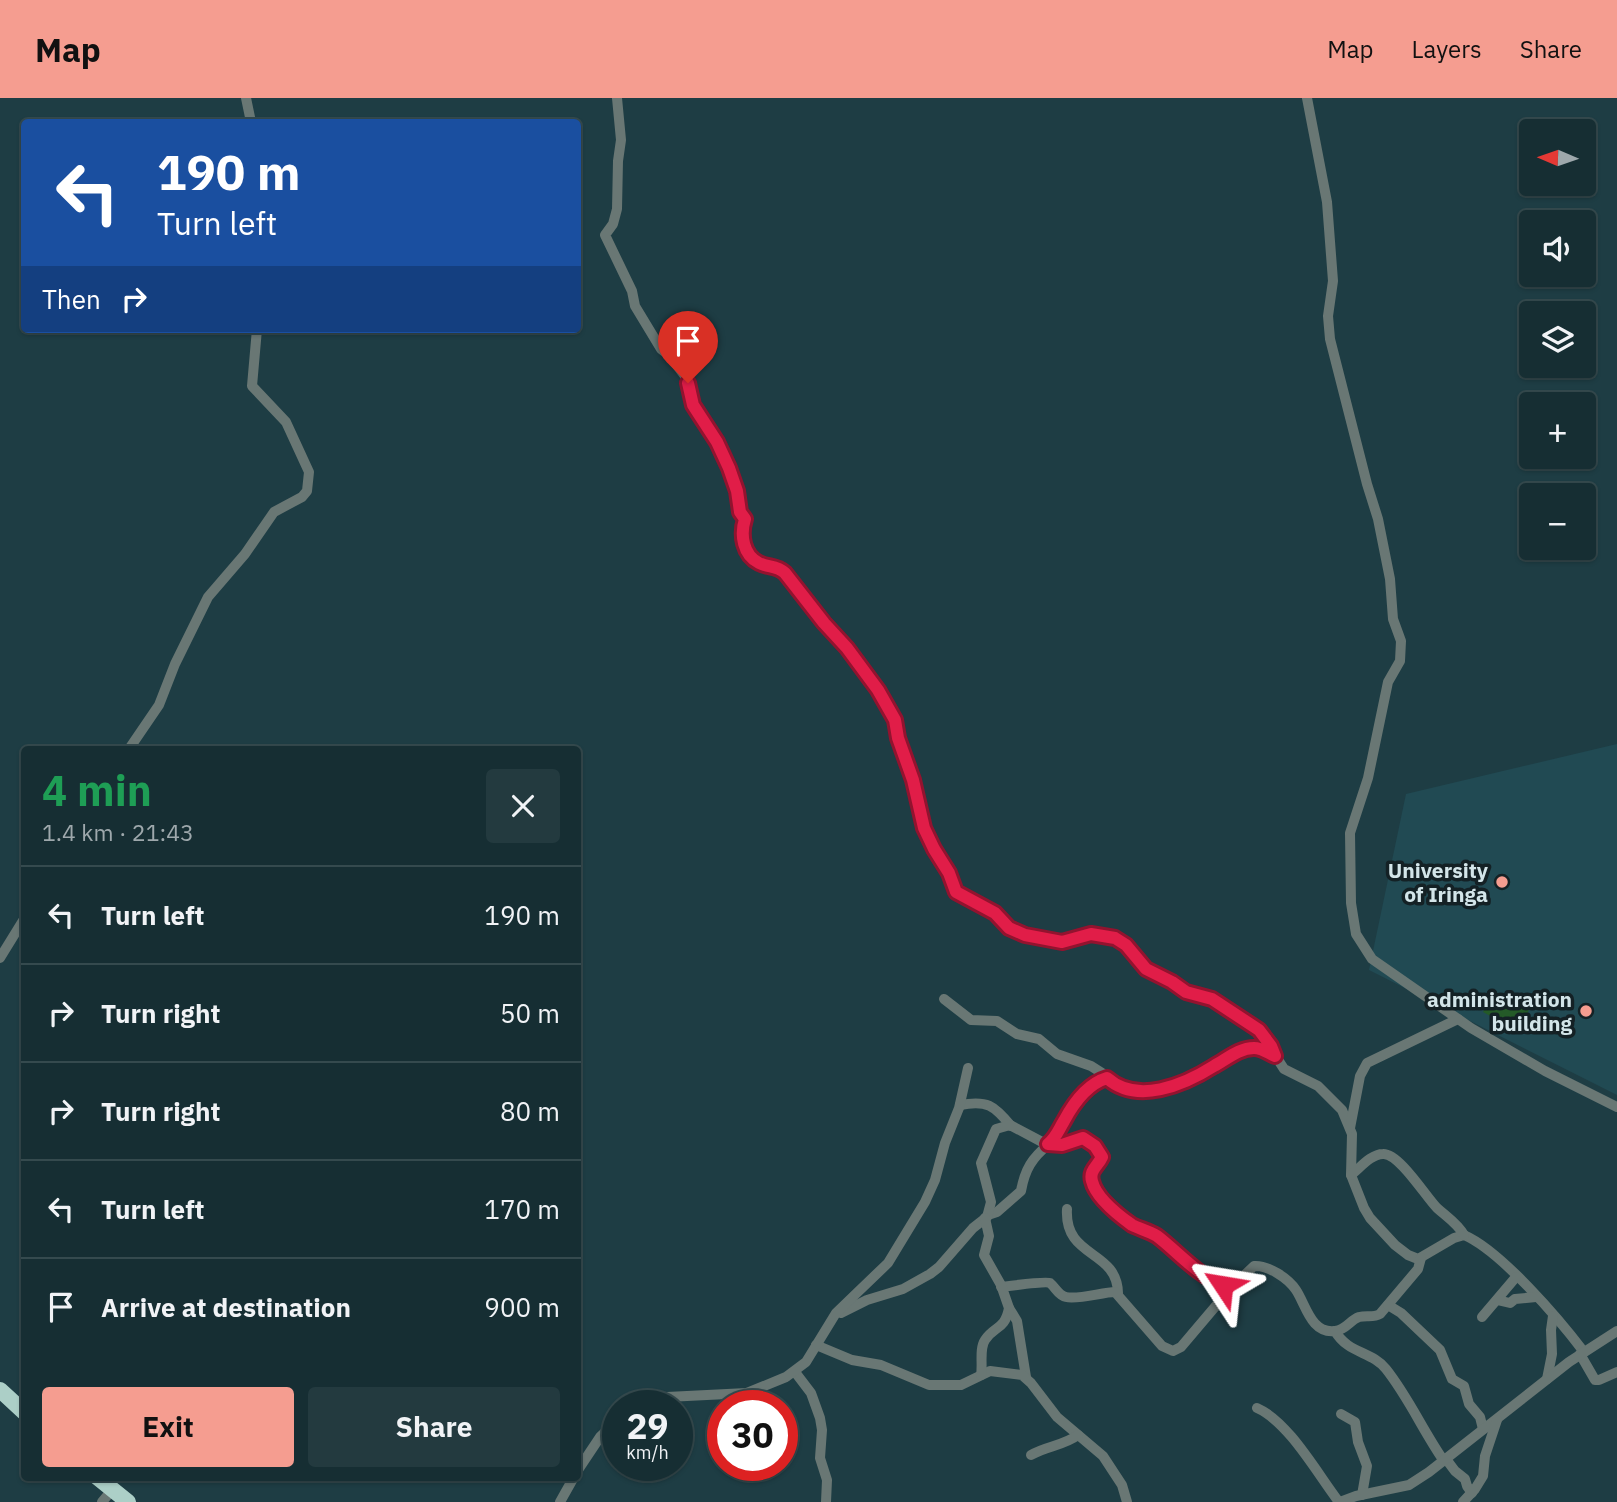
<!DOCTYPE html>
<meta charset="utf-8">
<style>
:root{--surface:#162e33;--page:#233a3f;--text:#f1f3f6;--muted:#9ea8ac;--line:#354a4e;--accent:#f59d90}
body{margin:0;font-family:"IBM Plex Sans",sans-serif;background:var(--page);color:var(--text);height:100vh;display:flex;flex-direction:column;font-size:26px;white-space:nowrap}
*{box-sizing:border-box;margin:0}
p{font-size:23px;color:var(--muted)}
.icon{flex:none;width:38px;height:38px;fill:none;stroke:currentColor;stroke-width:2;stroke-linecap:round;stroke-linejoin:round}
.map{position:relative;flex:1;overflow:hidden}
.side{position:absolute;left:21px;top:648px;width:560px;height:735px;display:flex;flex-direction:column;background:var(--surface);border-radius:7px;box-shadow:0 2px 5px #0004,0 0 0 2px var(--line)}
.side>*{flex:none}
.banner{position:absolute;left:21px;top:21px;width:560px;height:214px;border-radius:7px;box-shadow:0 2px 5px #0004,0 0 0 2px var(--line);background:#1a4fa0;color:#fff;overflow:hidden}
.needle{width:46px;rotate:272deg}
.tools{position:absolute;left:1519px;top:21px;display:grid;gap:14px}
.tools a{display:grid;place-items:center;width:77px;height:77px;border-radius:7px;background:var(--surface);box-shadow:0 2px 5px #0004,0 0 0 2px var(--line);font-size:35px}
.speed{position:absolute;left:602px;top:1292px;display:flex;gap:14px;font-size:35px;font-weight:700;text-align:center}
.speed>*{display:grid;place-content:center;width:91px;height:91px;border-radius:50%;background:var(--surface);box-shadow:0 2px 5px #0004,0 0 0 2px var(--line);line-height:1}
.speed small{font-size:18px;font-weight:400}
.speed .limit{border:10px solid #d22;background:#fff;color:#111}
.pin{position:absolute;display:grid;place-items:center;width:60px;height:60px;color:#fff;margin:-72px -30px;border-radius:50% 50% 50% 0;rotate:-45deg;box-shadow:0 0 7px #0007}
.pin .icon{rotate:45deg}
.me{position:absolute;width:77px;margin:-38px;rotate:303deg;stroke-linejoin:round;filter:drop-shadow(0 0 5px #0008)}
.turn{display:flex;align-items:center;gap:24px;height:147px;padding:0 21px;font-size:32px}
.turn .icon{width:91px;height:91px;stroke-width:2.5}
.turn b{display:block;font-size:49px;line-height:60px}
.then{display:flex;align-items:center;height:66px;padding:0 21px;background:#0003;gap:14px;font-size:26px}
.round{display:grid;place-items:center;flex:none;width:74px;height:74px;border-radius:7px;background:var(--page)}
.summary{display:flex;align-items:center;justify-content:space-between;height:119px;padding:0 21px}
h1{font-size:42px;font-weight:700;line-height:52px;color:#1e9e55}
.primary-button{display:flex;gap:14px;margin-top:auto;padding:14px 21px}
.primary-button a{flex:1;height:80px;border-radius:7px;background:var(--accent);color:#111;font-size:28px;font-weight:700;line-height:80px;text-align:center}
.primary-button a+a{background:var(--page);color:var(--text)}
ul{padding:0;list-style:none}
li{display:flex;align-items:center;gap:21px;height:98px;padding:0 21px;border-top:2px solid var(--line)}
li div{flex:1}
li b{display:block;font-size:26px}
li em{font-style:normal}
header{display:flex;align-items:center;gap:42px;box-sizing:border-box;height:98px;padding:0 35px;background:var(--accent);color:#111}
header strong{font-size:33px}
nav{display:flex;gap:38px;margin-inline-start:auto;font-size:24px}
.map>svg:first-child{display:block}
</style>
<header>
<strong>Map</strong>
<nav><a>Map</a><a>Layers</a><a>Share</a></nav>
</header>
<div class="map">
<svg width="1617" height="1404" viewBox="0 0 1617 1404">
<rect width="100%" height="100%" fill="#1e3d44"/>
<polygon fill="#214a53" points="1617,646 1617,997 1369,872 1406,696"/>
<polygon fill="#245a28" points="1494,893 1529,912 1517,933 1483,914"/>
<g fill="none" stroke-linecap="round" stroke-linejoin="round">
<g stroke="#697774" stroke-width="10">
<polyline points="246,0 251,24"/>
<path d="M617,0L621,42L618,63L617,111L613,126L605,137L632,193L635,208L661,251L670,258L685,278L693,307L714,339L729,370L737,393L740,414L745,421C741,437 743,457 759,465C769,470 777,467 785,475L824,525L847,550L878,591L895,622L898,640L903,648L906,667L913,682L924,730L934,751L949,775L956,794L994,815L1009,830L1025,837L1062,844L1091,836L1115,840L1126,847L1146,871L1173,884L1186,894L1212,901L1259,932L1284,971L1318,988L1342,1012L1352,1036L1351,1077L1364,1110L1370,1120L1395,1147L1408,1157L1418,1161L1454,1140L1464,1137C1501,1153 1559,1221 1584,1254"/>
<polyline points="1307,0 1327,104 1333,183 1328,218 1330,241 1367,386 1378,421 1390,481 1393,521 1401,543 1400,563 1388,584 1368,680 1350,735 1351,805 1356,836 1372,861 1471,930 1545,973 1617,1009"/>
<polyline points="129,651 159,607 175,566 208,499 245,456 274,414 302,399 307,393 309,374 286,324 252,288 257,231"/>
<polyline points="0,860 24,821"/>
<polyline points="944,901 971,922 997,923 1017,936 1039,941 1057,956 1091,968 1102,975 1116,989 1130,993 1143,995 1180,984 1206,973 1234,956 1247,951 1258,950 1275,958"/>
<path d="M960,1007C987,1002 994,1007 1011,1028"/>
<polyline points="1350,1030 1360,978 1367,965 1458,921"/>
<path d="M1048,1046L1062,1047L1083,1039L1100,1052L1102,1059C1098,1068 1089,1072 1092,1082C1096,1100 1117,1116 1131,1126C1139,1131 1148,1132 1156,1137C1183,1156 1199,1176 1231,1190"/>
<path d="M1351,1077C1360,1070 1371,1056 1383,1056C1399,1055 1426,1099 1437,1110C1447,1119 1458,1126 1464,1137"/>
<path d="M1067,1111C1064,1161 1117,1151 1118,1195"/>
<path d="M988,1117L997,1114L1021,1093C1025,1071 1032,1060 1049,1046"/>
<path d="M1001,1189C1009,1188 1046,1183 1050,1185C1056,1190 1058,1197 1066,1199C1078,1202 1103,1194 1115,1194L1162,1248L1173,1253L1181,1249L1231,1190L1254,1168C1268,1167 1288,1180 1296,1192C1306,1207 1311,1236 1335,1233C1346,1232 1350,1222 1359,1219C1367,1217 1373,1220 1380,1216L1418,1171L1421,1160"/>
<polyline points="1497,1202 1510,1205 1515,1201 1536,1199"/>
<polyline points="1388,1207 1401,1215 1440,1252 1452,1281 1464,1288 1469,1306 1480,1319 1483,1331"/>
<polyline points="1009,1210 1017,1223 1026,1279"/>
<path d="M841,1215L867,1202L903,1191L930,1176L939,1169L973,1130L987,1119L991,1104L981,1065L996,1031L1010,1027L1044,1045H1051C1067,1022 1078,990 1107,980"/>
<polyline points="1482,1219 1516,1179"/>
<path d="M1335,1233C1348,1256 1372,1253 1386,1271C1409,1300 1423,1333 1444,1363"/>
<polyline points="816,1247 852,1262 881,1267 929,1287 961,1287 990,1273 1022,1277 1031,1285 1057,1319 1103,1358 1122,1387 1127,1404"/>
<polyline points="1580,1256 1595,1282 1599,1282 1617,1274"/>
<polyline points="795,1274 811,1295 820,1320 822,1332 820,1360 827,1382 826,1404"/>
<path d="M981,1277C983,1267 979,1251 985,1242C994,1228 1005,1232 1009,1210L1001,1187L984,1157L989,1138L985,1120"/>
<polyline points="1547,1281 1552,1256 1551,1232 1553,1218"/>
<polyline points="645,1307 667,1299 747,1295 786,1279 806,1264 836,1215 888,1165 925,1104 935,1082 945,1045 959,1010 968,970"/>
<path d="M1257,1310C1289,1324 1318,1377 1339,1404"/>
<polyline points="1341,1316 1355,1324 1358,1344 1367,1368 1362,1397"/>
<path d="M1031,1357C1046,1348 1063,1348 1078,1337"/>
<polyline points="1446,1361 1455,1373 1465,1381 1467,1388 1472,1395"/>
<polyline points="578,1372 600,1339 618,1322"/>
<polyline points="102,1404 112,1392"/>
<polyline points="560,1404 574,1379"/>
<polyline points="1340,1404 1356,1398 1409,1387 1429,1374 1569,1264 1617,1233"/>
<polyline points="1463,1404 1475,1391 1483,1378 1485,1358 1497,1322"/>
</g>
<g stroke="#accfc7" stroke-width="16">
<polyline points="0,1292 24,1314"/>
<polyline points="97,1379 128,1404"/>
</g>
</g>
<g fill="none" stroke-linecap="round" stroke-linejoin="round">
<g stroke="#92132f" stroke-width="18">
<path id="route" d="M688,285L693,307L717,344L729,370L737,393L740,414L745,421C740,437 743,457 759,465C769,470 776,467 785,475L824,525L847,550L878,592L895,622L898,640L913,682L924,730L934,751L949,775L956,794L995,815L1009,830L1025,837L1062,844L1091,836L1115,840L1126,847L1146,871L1172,884L1186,894L1212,901L1259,932L1271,948L1275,958C1268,955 1262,950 1254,950C1239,950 1227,961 1214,968C1184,987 1137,1007 1107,980C1087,986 1073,1006 1064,1023C1059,1031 1056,1040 1048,1046L1062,1047L1083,1040L1095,1048L1102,1059C1098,1068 1089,1072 1092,1083C1096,1100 1118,1117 1132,1127C1140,1131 1149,1133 1157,1138C1178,1154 1198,1178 1223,1187"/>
</g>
<use href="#route" stroke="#e11d48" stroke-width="12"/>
</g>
<g fill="#f59d90" stroke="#142125" stroke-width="2.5">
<circle cx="1502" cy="784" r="7"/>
<circle cx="1586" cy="913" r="7"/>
</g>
<g text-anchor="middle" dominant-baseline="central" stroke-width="7" stroke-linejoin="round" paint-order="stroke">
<g font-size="21" font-weight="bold" fill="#d3e5e9" stroke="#142125" text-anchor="end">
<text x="1488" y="772">University<tspan x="1488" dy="24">of Iringa</tspan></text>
<text x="1572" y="901">administration<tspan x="1572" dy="24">building</tspan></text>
</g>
</g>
</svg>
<div class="tools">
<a><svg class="needle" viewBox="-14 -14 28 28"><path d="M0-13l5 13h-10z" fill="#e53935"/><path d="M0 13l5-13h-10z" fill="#9ea8ac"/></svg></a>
<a><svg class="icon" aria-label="sound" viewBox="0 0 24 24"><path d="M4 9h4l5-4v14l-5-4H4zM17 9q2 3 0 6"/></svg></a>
<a><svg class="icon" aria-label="layers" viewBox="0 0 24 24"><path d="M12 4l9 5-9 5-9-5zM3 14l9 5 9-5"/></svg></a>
<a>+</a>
<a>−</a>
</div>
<div class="speed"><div>29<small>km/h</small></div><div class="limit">30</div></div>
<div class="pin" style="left:688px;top:285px;background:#d93025"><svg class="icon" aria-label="arrive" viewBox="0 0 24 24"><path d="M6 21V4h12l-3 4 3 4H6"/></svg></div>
<svg class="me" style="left:1223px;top:1187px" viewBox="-20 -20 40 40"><path d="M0-17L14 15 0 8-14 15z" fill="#e11d48" stroke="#fff" stroke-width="4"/></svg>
<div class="banner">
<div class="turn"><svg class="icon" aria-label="left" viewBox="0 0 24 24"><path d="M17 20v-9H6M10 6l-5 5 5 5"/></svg><div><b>190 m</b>Turn left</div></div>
<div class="then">Then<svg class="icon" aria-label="right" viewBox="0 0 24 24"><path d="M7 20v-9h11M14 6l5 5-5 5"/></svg></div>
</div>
<section class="side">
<div class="summary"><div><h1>4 min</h1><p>1.4 km · 21:43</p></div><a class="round"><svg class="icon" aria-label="close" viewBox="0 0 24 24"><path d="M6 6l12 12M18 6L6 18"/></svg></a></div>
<ul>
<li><svg class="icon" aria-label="left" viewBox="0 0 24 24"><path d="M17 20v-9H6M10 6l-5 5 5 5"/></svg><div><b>Turn left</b></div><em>190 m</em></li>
<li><svg class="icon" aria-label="right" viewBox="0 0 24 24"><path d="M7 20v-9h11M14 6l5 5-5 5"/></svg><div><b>Turn right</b></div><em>50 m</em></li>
<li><svg class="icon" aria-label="right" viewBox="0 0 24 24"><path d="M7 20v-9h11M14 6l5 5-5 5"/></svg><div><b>Turn right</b></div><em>80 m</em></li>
<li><svg class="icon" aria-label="left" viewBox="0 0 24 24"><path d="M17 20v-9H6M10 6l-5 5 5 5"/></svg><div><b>Turn left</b></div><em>170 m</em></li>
<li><svg class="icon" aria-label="arrive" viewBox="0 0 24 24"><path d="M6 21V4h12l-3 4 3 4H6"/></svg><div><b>Arrive at destination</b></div><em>900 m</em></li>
</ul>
<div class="primary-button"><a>Exit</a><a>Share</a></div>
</section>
</div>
